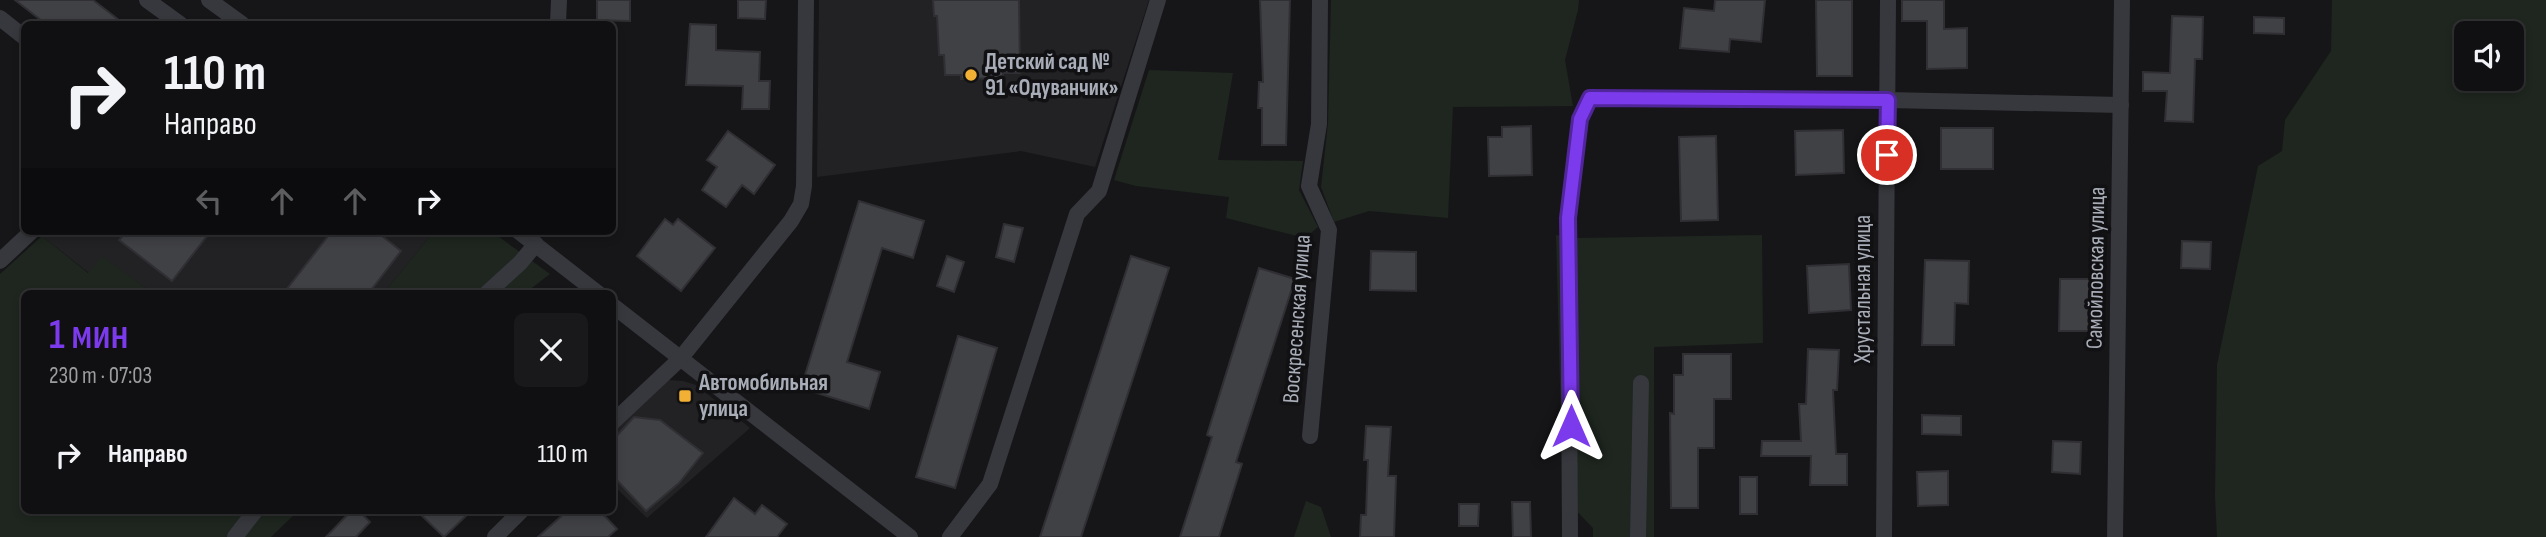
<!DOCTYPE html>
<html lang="ru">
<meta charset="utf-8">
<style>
:root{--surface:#101012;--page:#19191b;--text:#f1f3f6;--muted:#9c9d9f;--line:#303032;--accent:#7c3aed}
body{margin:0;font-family:"Sofia Sans Condensed",sans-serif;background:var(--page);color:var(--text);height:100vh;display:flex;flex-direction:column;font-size:26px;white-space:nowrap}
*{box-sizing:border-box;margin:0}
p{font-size:23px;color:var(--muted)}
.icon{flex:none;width:38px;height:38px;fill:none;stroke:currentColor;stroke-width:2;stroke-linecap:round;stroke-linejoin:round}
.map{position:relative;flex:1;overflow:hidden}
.panel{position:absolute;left:21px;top:290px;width:595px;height:224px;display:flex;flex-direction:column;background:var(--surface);border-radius:10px;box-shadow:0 4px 10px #0003,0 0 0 2px var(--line)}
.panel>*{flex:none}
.guide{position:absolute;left:21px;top:21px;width:595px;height:214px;border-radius:10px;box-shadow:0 4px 10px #0003,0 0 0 2px var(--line);background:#101012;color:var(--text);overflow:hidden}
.buttons{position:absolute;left:2454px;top:21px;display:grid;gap:14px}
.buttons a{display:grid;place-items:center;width:70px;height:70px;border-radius:10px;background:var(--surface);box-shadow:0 4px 10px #0003,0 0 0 2px var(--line);font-size:35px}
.pin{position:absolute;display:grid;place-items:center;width:60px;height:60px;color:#fff;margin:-30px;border:4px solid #fff;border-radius:50%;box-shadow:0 2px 7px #0007}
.me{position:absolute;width:77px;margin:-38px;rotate:0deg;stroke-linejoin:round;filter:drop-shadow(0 0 5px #0008)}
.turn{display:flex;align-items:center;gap:24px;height:147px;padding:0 28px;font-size:32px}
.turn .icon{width:91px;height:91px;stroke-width:2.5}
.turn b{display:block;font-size:49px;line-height:60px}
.lanes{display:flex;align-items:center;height:66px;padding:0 28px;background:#0003;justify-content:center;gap:35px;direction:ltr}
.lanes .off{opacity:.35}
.round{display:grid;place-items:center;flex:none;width:74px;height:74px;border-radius:10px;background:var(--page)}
.overview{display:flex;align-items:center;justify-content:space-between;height:119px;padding:0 28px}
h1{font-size:42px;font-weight:600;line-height:52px;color:var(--accent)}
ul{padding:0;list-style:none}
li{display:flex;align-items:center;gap:21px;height:91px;padding:0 28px}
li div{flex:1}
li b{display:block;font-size:26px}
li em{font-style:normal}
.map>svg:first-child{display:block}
</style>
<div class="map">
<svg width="2546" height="537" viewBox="0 0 2546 537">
<rect width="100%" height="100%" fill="#161618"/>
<g fill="#222225">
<polygon points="819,0 1149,0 1095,167 1021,151 817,177"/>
<polygon points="47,231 434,231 383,294 154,294 102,257 89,273 42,236"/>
<polygon points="668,380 683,381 696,385 750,428 647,518 613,485 612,434"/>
</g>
<g fill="#1e261f" fill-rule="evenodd">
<polygon points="1331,0 1579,0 1578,10 1565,60 1573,106 1453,107 1448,218 1369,211 1334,222 1321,187 1328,123"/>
<path d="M2332,0H2546V537H2217L2215,496L2217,365L2258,166L2282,151L2285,120L2331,51ZM2466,33H2511V79H2466Z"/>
<polygon points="1149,70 1233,73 1218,160 1303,161 1299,190 1318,227 1305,238 1226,218 1229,197 1136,186 1114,180"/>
<polygon points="434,231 491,231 550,274 524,294 383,294"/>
<polygon points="1556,235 1578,238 1762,235 1763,343 1654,347 1654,537 1593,537 1593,528 1563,497"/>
<polygon points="42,236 88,273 102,256 154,294 24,294 24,511 298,511 271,537 0,537 0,274"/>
<polygon points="1306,501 1321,507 1331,537 1294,537"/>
</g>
<g fill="#404145" stroke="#303034" stroke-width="2">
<polygon points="15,0 93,0 124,24 46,24"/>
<polygon points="597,0 630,0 630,21 597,20"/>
<polygon points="738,0 766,0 765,19 738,18"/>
<polygon points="933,0 1019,0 1020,73 1003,73 1003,78 961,79 961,75 945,75 944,55 939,55 937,16 934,16"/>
<polygon points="1260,0 1290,0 1286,145 1262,145 1262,108 1258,108 1259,82 1263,82"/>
<polygon points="1715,0 1765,0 1761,42 1730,39 1729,52 1680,48 1684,8 1714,11"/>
<polygon points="1816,0 1852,0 1852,76 1817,76"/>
<polygon points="1902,0 1944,0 1944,29 1967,28 1967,68 1927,69 1927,21 1902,21"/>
<polygon points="2172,16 2203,17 2202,59 2195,59 2193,122 2165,121 2167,91 2143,91 2143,72 2170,73"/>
<polygon points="2254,17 2284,18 2284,34 2254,33"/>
<polygon points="690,24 716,25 716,50 760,52 759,81 770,81 769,109 742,109 743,86 686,85"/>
<polygon points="1531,126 1532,175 1489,176 1488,137 1502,137 1502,127"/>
<rect x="1941" y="128" width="52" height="41"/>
<polygon points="1843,130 1844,173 1796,175 1795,131"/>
<polygon points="728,131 775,165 754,194 742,185 726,207 702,190 717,167 707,160"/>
<polygon points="1716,136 1718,220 1681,221 1679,137"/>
<polygon points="859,201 924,221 913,258 882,248 847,362 880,372 869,409 801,388"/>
<polygon points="665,219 673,225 678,219 715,248 681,291 637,256"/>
<polygon points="1004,224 1023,228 1014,262 996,257"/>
<polygon points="127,231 211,231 172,281 119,240"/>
<polygon points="332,231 376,231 401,251 368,294 283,294"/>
<polygon points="2182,241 2211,242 2210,269 2181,268"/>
<polygon points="1371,251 1416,252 1416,291 1370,290"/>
<polygon points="947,256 964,262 954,292 937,286"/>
<polygon points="1131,256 1169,268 1081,537 1040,537"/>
<polygon points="1925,260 1969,261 1968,304 1955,303 1954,345 1922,345"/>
<polygon points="1849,264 1851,310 1809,313 1807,266"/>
<polygon points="1259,268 1295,279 1236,462 1242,464 1219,537 1180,537 1212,437 1207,435"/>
<polygon points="2060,279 2092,279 2091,331 2059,331"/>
<polygon points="958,336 997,348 955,488 916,477"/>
<polygon points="1808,349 1839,350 1837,390 1833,390 1836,454 1847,454 1847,485 1810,485 1811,456 1761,456 1762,441 1801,441 1799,404 1806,404"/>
<polygon points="1683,354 1731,354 1731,399 1714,399 1714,448 1698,448 1698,508 1671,508 1670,413 1674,414 1674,375 1683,375"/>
<polygon points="1922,415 1961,416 1961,435 1922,434"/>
<polygon points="634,417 660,420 703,453 679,483 646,511 612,475 612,441"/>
<polygon points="1366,426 1391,427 1388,476 1396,476 1394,537 1360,537 1361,515 1366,515 1368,460 1364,460"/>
<polygon points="2053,441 2081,442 2080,474 2052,472"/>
<polygon points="1948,471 1948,505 1918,506 1917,472"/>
<rect x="1740" y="477" width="17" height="37"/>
<polygon points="734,498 755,514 762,505 787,524 777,537 706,537"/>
<polygon points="1512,502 1530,502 1531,537 1513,537"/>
<polygon points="1459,504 1479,504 1478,526 1459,526"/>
<polygon points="351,511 359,511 370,522 356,537 326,537"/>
<polygon points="417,511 471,511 444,537"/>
<polygon points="567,511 600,511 617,529 608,537 538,537"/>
</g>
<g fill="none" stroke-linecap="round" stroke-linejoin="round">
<g stroke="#37383d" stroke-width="16">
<polyline points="147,0 180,24"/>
<polyline points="209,0 242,24"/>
<polyline points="0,18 24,37"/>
<polyline points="558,24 559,0"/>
<polyline points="518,231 599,294"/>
<polyline points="0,261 32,231"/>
<polyline points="486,294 520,263 536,244"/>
<polyline points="612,305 910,537"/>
<polyline points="612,423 680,359 791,221 801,204 804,186 806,0"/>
<polyline points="1310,436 1329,230 1309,186 1319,124 1320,0"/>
<polyline points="235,537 255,511"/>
<polyline points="495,537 521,511"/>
<polyline points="950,537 990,484 1077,214 1099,191 1158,0"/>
<polyline points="1570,537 1568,218 1580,119 1590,98 1888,100 2121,105"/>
<polyline points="1638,537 1641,383"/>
<polyline points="1884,537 1888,0"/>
<polyline points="2115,537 2122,0"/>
</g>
</g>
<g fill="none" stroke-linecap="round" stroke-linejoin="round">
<g stroke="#51269a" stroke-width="18">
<polyline id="route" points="1571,426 1568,218 1580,119 1590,98 1888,100 1887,155"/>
</g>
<use href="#route" stroke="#7c3aed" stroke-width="12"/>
</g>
<g fill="#f2b134" stroke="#111113" stroke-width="2.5">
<circle cx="971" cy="75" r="7"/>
<rect x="678" y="389" width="14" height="14" rx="3.5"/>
</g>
<g text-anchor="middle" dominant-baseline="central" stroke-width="7" stroke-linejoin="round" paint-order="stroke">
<g font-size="23" font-weight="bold" fill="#a8adb8" stroke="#111113" text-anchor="start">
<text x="985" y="62">Детский сад №<tspan x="985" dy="26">91 «Одуванчик»</tspan></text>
<text x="699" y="383">Автомобильная<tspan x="699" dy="26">улица</tspan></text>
</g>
<g font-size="23" fill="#a8adb8" stroke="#111113">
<text transform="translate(2096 268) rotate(-89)">Самойловская улица</text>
<text transform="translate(1863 289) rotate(-90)">Хрустальная улица</text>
<text transform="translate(1297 319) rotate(-86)">Воскресенская улица</text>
</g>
</g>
</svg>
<div class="buttons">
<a><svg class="icon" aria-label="sound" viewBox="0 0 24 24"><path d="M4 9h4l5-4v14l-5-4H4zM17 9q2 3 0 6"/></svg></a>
</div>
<div class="pin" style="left:1887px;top:155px;background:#d93025"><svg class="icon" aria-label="arrive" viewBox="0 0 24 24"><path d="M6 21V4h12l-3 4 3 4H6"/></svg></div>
<svg class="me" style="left:1571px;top:426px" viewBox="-20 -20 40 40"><path d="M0-17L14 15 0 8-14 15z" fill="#7c3aed" stroke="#fff" stroke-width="4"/></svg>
<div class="guide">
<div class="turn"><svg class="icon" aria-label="right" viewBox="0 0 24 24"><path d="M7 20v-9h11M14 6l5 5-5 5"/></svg><div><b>110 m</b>Направо</div></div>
<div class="lanes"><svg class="icon off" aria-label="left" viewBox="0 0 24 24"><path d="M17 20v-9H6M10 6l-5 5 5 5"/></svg><svg class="icon off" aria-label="ahead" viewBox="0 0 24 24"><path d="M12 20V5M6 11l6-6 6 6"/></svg><svg class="icon off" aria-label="ahead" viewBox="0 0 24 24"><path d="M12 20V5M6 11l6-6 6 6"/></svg><svg class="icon" aria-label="right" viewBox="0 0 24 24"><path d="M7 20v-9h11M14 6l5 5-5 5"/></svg></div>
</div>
<section class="panel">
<div class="overview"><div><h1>1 мин</h1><p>230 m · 07:03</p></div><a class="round"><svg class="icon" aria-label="close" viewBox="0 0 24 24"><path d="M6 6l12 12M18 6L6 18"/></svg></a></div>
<ul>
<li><svg class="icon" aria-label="right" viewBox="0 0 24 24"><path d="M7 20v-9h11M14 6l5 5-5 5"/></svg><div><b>Направо</b></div><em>110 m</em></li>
</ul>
</section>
</div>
